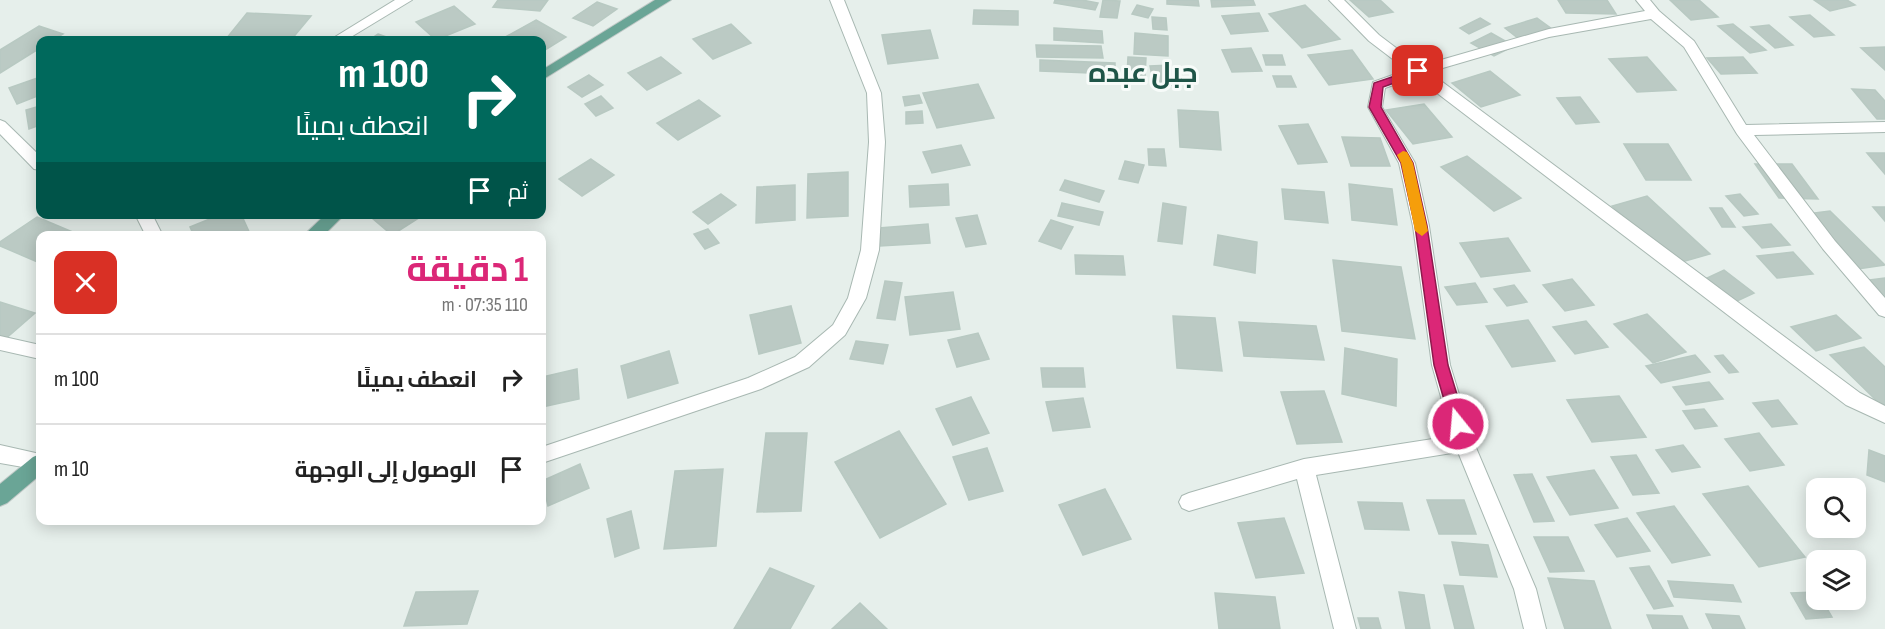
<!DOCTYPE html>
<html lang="ar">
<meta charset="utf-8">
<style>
:root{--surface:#fff;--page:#f2f2f2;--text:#222;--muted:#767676;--line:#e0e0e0;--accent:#db2777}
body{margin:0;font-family:"Sofia Sans Condensed",Cairo,sans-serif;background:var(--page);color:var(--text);direction:rtl;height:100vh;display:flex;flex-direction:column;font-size:22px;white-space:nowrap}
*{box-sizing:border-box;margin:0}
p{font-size:20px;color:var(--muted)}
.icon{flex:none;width:33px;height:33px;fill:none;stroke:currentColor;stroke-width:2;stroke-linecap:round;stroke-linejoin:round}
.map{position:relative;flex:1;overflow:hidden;direction:ltr}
.panel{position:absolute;left:36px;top:231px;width:510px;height:294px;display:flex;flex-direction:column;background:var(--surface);border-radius:12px;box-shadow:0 3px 15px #0003;direction:rtl}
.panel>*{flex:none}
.top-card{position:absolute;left:36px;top:36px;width:510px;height:183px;border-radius:12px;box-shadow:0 3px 15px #0003;direction:rtl;background:#00695c;color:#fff;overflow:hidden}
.buttons{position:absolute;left:1806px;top:478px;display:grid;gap:12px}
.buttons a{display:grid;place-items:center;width:60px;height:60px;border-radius:12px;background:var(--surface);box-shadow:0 3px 15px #0003;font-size:30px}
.pin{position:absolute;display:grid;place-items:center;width:51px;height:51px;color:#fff;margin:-26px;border-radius:12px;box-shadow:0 3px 9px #0006}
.me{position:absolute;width:66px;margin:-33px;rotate:343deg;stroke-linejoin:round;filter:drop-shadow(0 0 4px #0008)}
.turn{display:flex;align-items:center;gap:21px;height:126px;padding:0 18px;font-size:27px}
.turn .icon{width:78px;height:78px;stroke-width:2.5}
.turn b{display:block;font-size:42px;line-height:51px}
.then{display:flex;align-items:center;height:57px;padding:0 18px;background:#0003;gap:12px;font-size:22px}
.round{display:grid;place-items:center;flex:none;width:63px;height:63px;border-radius:12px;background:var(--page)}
.overview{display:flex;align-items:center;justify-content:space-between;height:102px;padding:0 18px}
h1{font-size:36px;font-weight:700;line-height:45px;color:var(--accent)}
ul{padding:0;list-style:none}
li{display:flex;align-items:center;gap:18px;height:90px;padding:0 18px;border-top:2px solid var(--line)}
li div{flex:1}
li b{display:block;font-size:22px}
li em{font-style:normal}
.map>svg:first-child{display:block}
</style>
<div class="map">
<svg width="1885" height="629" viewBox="0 0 1885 629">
<rect width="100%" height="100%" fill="#e6efeb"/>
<g fill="#bbcac4" stroke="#b8c9c2" stroke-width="1.5">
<polygon points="498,0 548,0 540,11 493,7"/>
<polygon points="1055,0 1082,0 1098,3 1095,10 1054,3"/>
<polygon points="1103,0 1120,1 1117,18 1100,17"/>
<polygon points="1167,0 1198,0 1199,6 1167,4"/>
<polygon points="1211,0 1253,0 1255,5 1212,7"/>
<polygon points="1350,0 1380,0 1393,12 1369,17"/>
<polygon points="1558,0 1607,0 1616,14 1566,13"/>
<polygon points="1670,0 1699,0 1718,17 1691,20"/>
<polygon points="1814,0 1847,0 1855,5 1830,11"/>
<polygon points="597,2 617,9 593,26 573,18"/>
<polygon points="1137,5 1153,9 1148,18 1132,14"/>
<polygon points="1305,5 1340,39 1302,48 1269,14"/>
<polygon points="454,6 475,24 436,40 416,22"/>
<polygon points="974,10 1018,11 1018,25 973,24"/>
<polygon points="247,13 311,16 291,40 226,39"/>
<polygon points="1259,13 1268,31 1231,34 1222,16"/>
<polygon points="1810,15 1834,35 1814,37 1790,17"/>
<polygon points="1152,17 1166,18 1167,30 1153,29"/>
<polygon points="1480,18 1490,24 1469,34 1460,28"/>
<polygon points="1537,18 1552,29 1519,39 1505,28"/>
<polygon points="536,20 566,37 542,52 542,40 500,40"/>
<polygon points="731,24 751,43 713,59 693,39"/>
<polygon points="1733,24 1766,50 1750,53 1718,26"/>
<polygon points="1769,25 1793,45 1775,48 1751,27"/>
<polygon points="39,26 63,34 53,40 40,40 40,48 0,73 0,50"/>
<polygon points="1054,28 1102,31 1103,43 1054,40"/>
<polygon points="930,30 938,58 888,64 882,35"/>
<polygon points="1135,33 1168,36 1168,56 1134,54"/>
<polygon points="1491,33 1514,46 1494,56 1471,43"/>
<polygon points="378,34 395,40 369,40"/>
<polygon points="1036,45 1101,46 1103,58 1037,57"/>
<polygon points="1885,47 1885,70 1861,48"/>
<polygon points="1251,48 1262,71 1232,72 1222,50"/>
<polygon points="1352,50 1373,79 1329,85 1308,55"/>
<polygon points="1263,55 1282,55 1285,65 1266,65"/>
<polygon points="661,57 681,73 647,90 628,73"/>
<polygon points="1128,57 1146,58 1145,76 1127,75"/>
<polygon points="1647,57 1676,90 1637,92 1609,59"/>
<polygon points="1743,57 1757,73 1721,74 1707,58"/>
<polygon points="1040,60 1115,63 1115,74 1040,71"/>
<polygon points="1171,65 1175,85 1154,85 1150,66"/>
<polygon points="1490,71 1520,95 1481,107 1452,83"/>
<polygon points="589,75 603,85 582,97 568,87"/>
<polygon points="1273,76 1291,76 1296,87 1277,87"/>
<polygon points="40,77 40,95 17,104 9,88"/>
<polygon points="978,84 994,118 937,128 923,93"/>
<polygon points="1852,89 1875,90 1885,101 1885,119 1877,119"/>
<polygon points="919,95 922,103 905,106 903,97"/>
<polygon points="601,96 613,108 596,116 585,104"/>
<polygon points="1580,97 1599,122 1576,124 1557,98"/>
<polygon points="699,100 720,116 678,140 657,123"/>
<polygon points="1424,104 1452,137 1413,144 1386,110"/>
<polygon points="40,106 40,125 29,129 26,110"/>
<polygon points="1178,110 1218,112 1221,150 1180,147"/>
<polygon points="922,111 923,123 906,124 906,112"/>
<polygon points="1308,124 1327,162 1298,164 1279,126"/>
<polygon points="1342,137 1380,138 1390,166 1351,166"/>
<polygon points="1624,144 1668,144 1691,180 1646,180"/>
<polygon points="961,145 970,165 932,173 923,152"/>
<polygon points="1148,149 1164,149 1166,166 1149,165"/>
<polygon points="1867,153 1885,153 1885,174"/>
<polygon points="1467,156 1521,198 1494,211 1441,167"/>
<polygon points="591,159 614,175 582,196 559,179"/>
<polygon points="1125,161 1144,165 1138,183 1119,179"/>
<polygon points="1755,164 1792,164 1818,199 1779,198"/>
<polygon points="848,172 848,216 807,218 808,174"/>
<polygon points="1065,180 1104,191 1099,202 1060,190"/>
<polygon points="948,184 949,205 910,207 909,186"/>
<polygon points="1349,184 1392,189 1397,225 1352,220"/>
<polygon points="795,185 795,220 756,223 757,187"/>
<polygon points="1282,189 1324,192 1328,223 1285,219"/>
<polygon points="721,194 736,205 708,224 693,212"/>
<polygon points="1740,194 1758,214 1744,216 1726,196"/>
<polygon points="1647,196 1710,254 1675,264 1612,206"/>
<polygon points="1062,203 1103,212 1099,225 1058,216"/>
<polygon points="1163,203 1186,207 1182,244 1158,241"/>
<polygon points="1873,207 1885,207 1885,221"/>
<polygon points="1710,208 1722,208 1735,227 1722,227"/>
<polygon points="1830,211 1885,265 1851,270 1798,215"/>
<polygon points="222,214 241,214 251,236 194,236 190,227"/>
<polygon points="377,214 425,214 392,235 372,218"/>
<polygon points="977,215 986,244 966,247 956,218"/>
<polygon points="37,217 82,236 40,236 40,263 0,246 0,242"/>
<polygon points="1051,220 1073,227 1061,249 1039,241"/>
<polygon points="928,224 930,243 880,246 879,228"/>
<polygon points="1771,224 1790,245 1762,248 1743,227"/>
<polygon points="708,229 719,243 705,249 694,234"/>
<polygon points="1218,235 1257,242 1255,273 1214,265"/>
<polygon points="1508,238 1530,271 1481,277 1460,243"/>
<polygon points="1793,252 1813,274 1777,278 1757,256"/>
<polygon points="1075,255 1123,256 1125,275 1076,274"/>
<polygon points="1333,260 1401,267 1415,339 1342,331"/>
<polygon points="1724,270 1754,293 1733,303 1703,280"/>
<polygon points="1885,278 1885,306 1861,281"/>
<polygon points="1572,279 1594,305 1565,311 1543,285"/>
<polygon points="885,281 902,283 895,320 877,318"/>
<polygon points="1475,283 1487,302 1457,305 1445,287"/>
<polygon points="1514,285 1527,302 1507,306 1494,289"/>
<polygon points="953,292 960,329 910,335 905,297"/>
<polygon points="0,302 35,313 4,340 0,338"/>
<polygon points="791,306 801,343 759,354 750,315"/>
<polygon points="1647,314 1686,352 1653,363 1614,324"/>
<polygon points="1836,315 1861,338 1816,351 1791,327"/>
<polygon points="1173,316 1215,318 1222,371 1177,368"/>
<polygon points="1528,320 1555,361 1512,367 1486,326"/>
<polygon points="1586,321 1608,347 1575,354 1553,327"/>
<polygon points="1239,322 1316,326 1324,360 1244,356"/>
<polygon points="978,333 989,359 957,367 948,340"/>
<polygon points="856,341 888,345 883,364 850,359"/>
<polygon points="1864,347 1885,367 1885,406 1882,406 1830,355"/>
<polygon points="1345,348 1397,359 1396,406 1342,394"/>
<polygon points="669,351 678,383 628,398 621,366"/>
<polygon points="1695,355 1710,372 1661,383 1646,366"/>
<polygon points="1723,355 1738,372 1729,373 1715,356"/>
<polygon points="1041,368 1083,368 1085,387 1043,387"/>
<polygon points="577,369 579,399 542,407 542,377"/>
<polygon points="1709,382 1723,399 1686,405 1673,387"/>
<polygon points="1324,391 1342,442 1297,444 1281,392"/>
<polygon points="1619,396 1646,437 1592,442 1567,400"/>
<polygon points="971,397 989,433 953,445 936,409"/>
<polygon points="1083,398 1090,427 1053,431 1046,402"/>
<polygon points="1778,400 1797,424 1772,427 1753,403"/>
<polygon points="1704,409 1717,426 1695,429 1683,411"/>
<polygon points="899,431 946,504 880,538 835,462"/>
<polygon points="766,433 807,433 801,511 757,512"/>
<polygon points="1759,433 1784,465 1750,471 1725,439"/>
<polygon points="1683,445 1700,467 1672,472 1656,450"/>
<polygon points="987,448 1003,491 969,500 953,457"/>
<polygon points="1869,450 1885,456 1885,482 1867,475"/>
<polygon points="1636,455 1659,493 1633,495 1611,457"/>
<polygon points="580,464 589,488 548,506 542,481"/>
<polygon points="723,469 716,546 664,549 675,471"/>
<polygon points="1594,470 1618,508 1570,515 1547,477"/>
<polygon points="1532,474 1554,521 1534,522 1514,475"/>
<polygon points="1748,486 1805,557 1759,567 1703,494"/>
<polygon points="1105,489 1131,539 1083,555 1059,505"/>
<polygon points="1427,500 1464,500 1476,534 1439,534"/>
<polygon points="1358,502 1402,503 1409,530 1365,529"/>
<polygon points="1674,506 1710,555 1672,563 1637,513"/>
<polygon points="631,511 639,548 615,557 607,519"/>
<polygon points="1284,518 1304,573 1256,578 1238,523"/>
<polygon points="1627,518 1650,551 1617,557 1595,525"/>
<polygon points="1534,537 1568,537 1584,571 1550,572"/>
<polygon points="1452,542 1488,545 1497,577 1460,575"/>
<polygon points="1649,566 1673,606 1654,609 1630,568"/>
<polygon points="770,568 814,586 790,629 734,629"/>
<polygon points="1548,578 1594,581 1611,629 1565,629"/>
<polygon points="1668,581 1733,585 1741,602 1674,597"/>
<polygon points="1444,585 1463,586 1474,629 1455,629"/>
<polygon points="478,591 467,624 404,626 416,592"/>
<polygon points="1399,592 1424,595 1430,629 1406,629"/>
<polygon points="1816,592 1816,600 1822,600 1832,617 1806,619 1791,593"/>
<polygon points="1215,593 1275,597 1280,629 1219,629"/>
<polygon points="860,603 887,629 832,629"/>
<polygon points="1706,614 1739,616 1745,629 1713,629"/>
<polygon points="1647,615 1682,616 1688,629 1653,629"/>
<polygon points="1358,618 1378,618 1381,629 1361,629"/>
</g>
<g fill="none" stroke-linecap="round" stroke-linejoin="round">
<g stroke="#a8b8b2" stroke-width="2">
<g id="street">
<polygon points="395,0 412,0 346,40 330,40"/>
<polygon points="830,0 844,0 881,93 885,142 879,250 866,298 845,335 809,367 761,389 542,463 542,447 748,378 795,357 833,325 848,298 861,250 869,142 867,93"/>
<polygon points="1329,0 1344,0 1379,35 1420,66 1549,29 1645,11 1636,0 1650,0 1659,11 1694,41 1746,125 1885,122 1885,132 1754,135 1835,241 1885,298 1885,317 1879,315 1823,249 1737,134 1684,47 1651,19 1549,37 1429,72 1860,393 1885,406 1885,423 1846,405 1416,77 1385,88 1382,107 1415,163 1429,226 1450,365 1474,443 1536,589 1546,629 1524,629 1514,589 1458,452 1316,475 1356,629 1334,629 1297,479 1189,511 1182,508 1179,502 1182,496 1189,493 1304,459 1452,436 1432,365 1413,226 1399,163 1368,107 1373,82 1407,70 1369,41"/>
<polygon points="0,120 5,122 40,156 40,170 34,169 0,134"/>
<polygon points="135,214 152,214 163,236 146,236"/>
<polygon points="0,336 40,345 40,359 0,350"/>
<polygon points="0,445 40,454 40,470 0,463"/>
</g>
</g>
<g stroke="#c2cac8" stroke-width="2">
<g id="primary">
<polygon points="655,0 671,0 542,80 542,70"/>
<polygon points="326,214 345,214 323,236 303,236"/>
<polygon points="40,454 40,475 7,503 0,506 0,484 33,457"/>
</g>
</g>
<use href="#street" fill="#fff" fill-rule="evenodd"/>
<use href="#primary" fill="#6aa596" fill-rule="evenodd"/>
</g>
<polygon fill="#db2777" stroke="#8e194d" stroke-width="1.5" points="1418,68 1422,69 1422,73 1383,87 1381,107 1413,163 1427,226 1448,365 1466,424 1458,430 1451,424 1434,365 1415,226 1401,163 1369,107 1374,83"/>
<polygon fill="#f59e0b" points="1403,151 1407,152 1413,163 1428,231 1422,236 1415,231 1401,163 1397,155"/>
<g text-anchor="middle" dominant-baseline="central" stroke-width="6" stroke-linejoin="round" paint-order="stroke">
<g font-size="28" font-weight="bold" fill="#1f5548" stroke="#f7fbf9">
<text x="1143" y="73">جبل عبده</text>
</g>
</g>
</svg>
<div class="buttons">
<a><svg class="icon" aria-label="search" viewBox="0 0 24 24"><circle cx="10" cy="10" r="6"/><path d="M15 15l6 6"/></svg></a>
<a><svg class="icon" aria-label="layers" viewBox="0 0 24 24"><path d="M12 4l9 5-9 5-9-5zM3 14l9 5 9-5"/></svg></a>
</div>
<div class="pin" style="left:1418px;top:71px;background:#d93025"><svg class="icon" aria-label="arrive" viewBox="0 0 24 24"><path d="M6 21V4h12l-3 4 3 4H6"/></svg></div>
<svg class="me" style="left:1458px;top:424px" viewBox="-20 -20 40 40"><circle r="17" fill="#db2777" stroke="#fff" stroke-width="3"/><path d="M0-11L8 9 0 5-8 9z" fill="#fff"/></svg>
<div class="top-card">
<div class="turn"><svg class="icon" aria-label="right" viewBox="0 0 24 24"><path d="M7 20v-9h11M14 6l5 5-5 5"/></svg><div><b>100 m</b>انعطف يمينًا</div></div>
<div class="then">ثم<svg class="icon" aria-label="arrive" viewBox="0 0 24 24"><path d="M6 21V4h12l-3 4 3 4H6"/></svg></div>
</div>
<section class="panel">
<div class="overview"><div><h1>1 دقيقة</h1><p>110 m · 07:35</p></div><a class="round" style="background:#d93025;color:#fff"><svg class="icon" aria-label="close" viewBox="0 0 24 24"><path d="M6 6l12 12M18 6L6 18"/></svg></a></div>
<ul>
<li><svg class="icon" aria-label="right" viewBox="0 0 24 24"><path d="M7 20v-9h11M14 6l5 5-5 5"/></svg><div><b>انعطف يمينًا</b></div><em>100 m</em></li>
<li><svg class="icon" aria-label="arrive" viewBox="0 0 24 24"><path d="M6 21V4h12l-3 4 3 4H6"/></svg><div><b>الوصول إلى الوجهة</b></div><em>10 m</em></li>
</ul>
</section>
</div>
